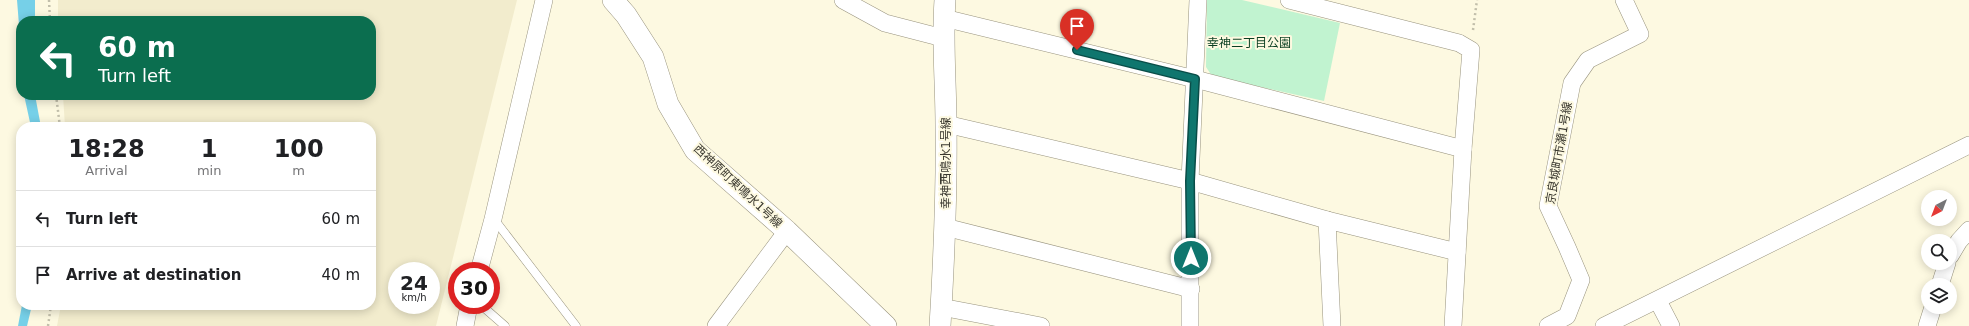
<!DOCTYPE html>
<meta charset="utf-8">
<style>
:root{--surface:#fff;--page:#f2f2f2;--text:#202124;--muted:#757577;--line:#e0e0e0}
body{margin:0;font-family:"DejaVu Sans","Noto Sans JP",sans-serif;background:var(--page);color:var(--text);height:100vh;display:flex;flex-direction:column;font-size:15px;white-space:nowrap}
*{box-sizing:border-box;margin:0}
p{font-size:13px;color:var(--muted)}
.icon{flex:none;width:22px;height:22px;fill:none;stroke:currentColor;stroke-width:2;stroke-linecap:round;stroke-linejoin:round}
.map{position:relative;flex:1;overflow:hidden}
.details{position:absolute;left:16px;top:122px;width:360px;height:188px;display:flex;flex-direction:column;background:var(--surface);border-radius:16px;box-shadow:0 2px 10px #0003}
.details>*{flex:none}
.top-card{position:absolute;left:16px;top:16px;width:360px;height:84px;border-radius:16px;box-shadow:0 2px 10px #0003;background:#0b6e4f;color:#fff;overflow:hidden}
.needle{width:26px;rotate:222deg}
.buttons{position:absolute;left:1921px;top:190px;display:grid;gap:8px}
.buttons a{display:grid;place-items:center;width:36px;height:36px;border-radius:50%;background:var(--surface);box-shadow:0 2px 10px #0003;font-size:20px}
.speed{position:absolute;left:388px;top:262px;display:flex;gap:8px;font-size:20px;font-weight:700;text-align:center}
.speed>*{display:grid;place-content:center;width:52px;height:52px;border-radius:50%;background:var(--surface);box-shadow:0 2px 10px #0003;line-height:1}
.speed small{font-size:10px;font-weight:400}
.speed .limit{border:6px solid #d22;background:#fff;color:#111}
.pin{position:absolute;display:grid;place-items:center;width:34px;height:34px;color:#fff;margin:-41px -17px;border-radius:50% 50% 50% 0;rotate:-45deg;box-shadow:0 0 4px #0007}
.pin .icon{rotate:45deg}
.me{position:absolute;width:44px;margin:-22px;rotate:0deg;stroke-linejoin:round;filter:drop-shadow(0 0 3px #0008)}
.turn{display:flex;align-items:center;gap:14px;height:84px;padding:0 16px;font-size:18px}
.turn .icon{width:52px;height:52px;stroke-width:2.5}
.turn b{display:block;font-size:28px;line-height:34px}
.eta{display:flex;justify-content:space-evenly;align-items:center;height:68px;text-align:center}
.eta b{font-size:24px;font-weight:800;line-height:28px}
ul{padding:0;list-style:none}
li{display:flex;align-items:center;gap:12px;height:56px;padding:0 16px;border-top:1px solid var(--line)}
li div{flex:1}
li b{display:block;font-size:15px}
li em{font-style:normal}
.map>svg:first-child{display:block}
</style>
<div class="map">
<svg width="1969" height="326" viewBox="0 0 1969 326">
<rect width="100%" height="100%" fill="#fdf9e1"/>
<path fill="#f2eccd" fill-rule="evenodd" d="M58,0H517L436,326H57L61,305H371V127H65L63,95H371V21H58ZM397,271H431V305H397Z"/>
<polygon fill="#c1f3d0" points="1207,0 1242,0 1340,23 1324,101 1212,76 1206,67"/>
<g fill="#76d0e8">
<polygon points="17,0 35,0 35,21 21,21 21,50"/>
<polygon points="24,95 35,95 41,127 31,127"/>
<polygon points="22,305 32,305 27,326 18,326"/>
</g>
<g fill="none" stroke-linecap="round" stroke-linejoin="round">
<g stroke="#98937e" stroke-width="9">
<g id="service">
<polyline points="494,219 576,326"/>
<polyline points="481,305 505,326"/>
</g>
</g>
<g stroke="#98937e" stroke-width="18">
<g id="minor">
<polyline points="843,0 885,23 943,38"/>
<polyline points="1289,0 1459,43 1471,50 1463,149 1453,326"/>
<polyline points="944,18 1195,79 1463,149"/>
<polyline points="946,124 1190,181 1327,220 1457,252"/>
<polyline points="1327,220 1332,326"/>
<polyline points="945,227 1191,289"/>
<polyline points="1950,256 1959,241 1969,230"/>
<polyline points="479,271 493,219 544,0"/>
<polyline points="1940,285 1947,263"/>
<polyline points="1658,301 1671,326"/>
<polyline points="941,307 1041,326"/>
<polyline points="465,326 469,305"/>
<polyline points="716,326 787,231"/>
<polyline points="1190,326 1190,181 1198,0"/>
<polyline points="1548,326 1567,316 1581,280 1567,247 1548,206 1572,83 1588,60 1640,34 1624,0"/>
<polyline points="1604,326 1969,145"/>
<polyline points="1927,326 1933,307"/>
</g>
</g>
<g stroke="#98937e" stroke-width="22">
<g id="tertiary">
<polyline points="613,0 626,15 653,57 668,104 695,150 787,231 886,326"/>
<path d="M940,326C944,259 947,192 946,125C946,83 942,42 945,0"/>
</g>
</g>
<g stroke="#c2bfab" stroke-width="2.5" stroke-dasharray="2 3" stroke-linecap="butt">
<polyline points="49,0 50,21"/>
<polyline points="1473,30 1477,0"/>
<polyline points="56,95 60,127"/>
<polyline points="48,326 51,305"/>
</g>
<use href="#service" stroke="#fff" stroke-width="8"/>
<use href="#minor" stroke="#fff" stroke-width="17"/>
<use href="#tertiary" stroke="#fff" stroke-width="21"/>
</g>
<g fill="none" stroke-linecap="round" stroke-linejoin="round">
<g stroke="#0a4d48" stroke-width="10">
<polyline id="route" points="1077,50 1195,79 1190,181 1191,258"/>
</g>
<use href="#route" stroke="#0f766e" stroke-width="7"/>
</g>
<g text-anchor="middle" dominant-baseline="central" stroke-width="4" stroke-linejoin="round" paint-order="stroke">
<g font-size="12" fill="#0a3f22" stroke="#fdf9e1">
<text x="1249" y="43">幸神二丁目公園</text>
</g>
<g font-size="12" fill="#3b3930" stroke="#fdf9e1">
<text transform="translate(1559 153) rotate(-80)">京良城町市瀬1号線</text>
<text transform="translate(946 163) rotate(-90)">幸神西鳴水1号線</text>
<text transform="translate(738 186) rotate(43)">西神原町東鳴水1号線</text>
</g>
</g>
</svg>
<div class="buttons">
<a><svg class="needle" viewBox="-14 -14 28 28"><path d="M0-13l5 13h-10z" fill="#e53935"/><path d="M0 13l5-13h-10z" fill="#757577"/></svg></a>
<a><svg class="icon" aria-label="search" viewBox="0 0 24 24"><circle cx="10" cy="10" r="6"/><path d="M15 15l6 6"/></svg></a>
<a><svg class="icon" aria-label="layers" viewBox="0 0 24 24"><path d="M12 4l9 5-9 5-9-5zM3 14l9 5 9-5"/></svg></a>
</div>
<div class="speed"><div>24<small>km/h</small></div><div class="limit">30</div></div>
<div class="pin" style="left:1077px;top:50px;background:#d93025"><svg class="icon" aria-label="arrive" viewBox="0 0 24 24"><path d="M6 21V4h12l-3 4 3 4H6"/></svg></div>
<svg class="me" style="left:1191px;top:258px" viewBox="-20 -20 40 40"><circle r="17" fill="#0f766e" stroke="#fff" stroke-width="3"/><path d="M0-11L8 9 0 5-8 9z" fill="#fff"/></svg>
<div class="top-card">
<div class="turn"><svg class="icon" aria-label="left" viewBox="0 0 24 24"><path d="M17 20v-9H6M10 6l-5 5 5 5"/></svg><div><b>60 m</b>Turn left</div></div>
</div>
<section class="details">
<div class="eta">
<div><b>18:28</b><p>Arrival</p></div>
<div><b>1</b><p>min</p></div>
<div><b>100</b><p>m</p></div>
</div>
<ul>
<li><svg class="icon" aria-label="left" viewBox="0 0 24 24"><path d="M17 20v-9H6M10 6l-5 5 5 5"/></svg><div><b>Turn left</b></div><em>60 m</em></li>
<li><svg class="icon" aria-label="arrive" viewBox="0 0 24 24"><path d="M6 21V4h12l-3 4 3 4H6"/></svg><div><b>Arrive at destination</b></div><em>40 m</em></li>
</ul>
</section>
</div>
